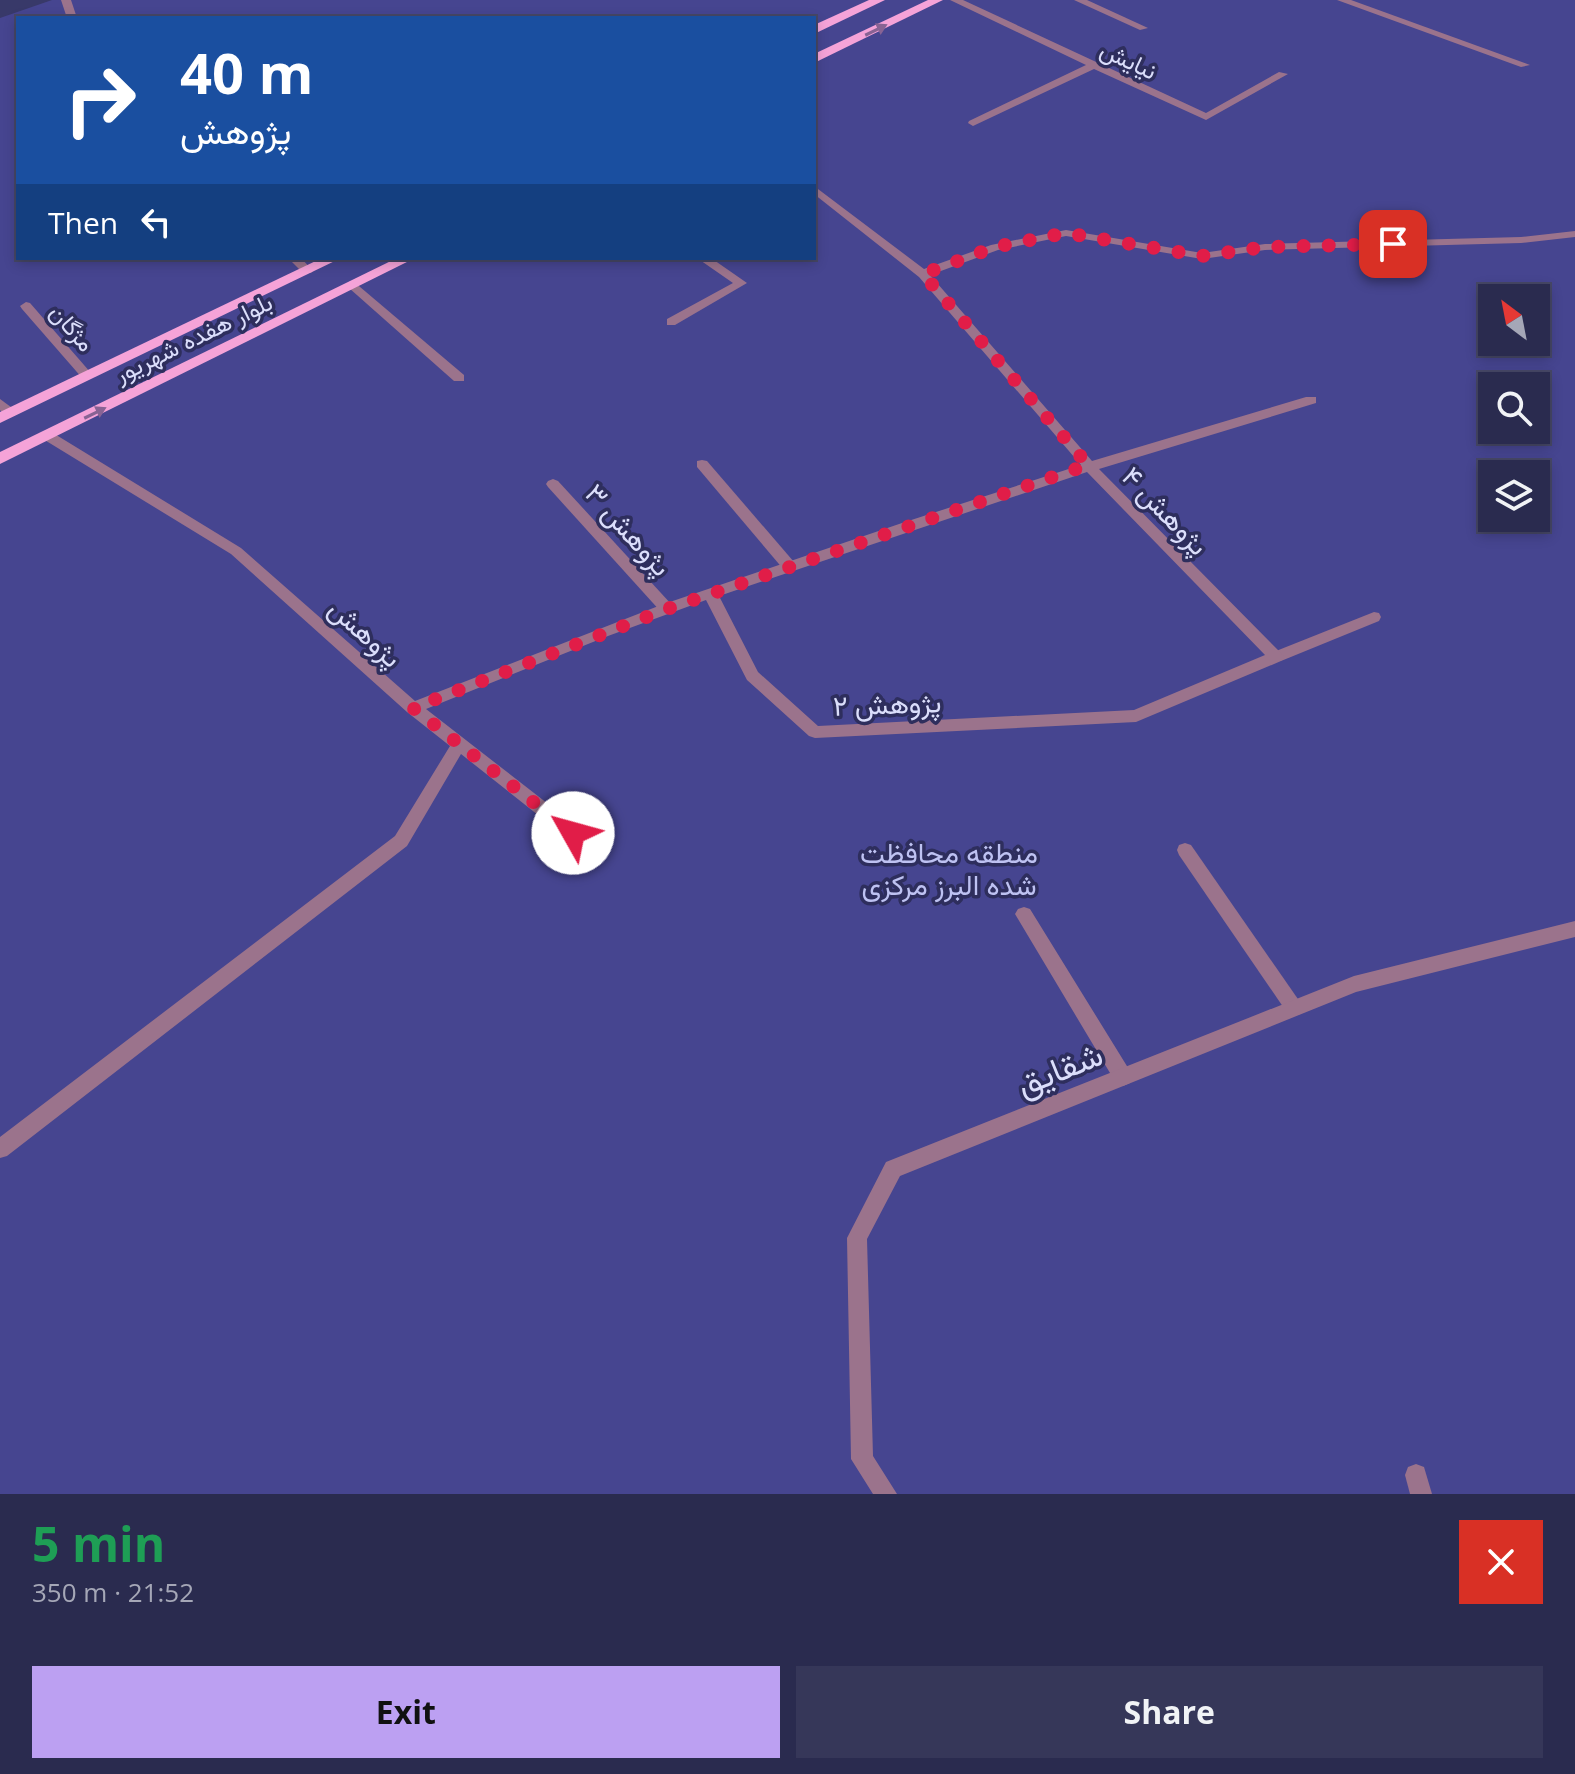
<!DOCTYPE html>
<meta charset="utf-8">
<style>
:root{--surface:#2a2b4f;--page:#363759;--text:#f1f3f6;--muted:#a5a7b7;--line:#464766;--accent:#bca0f2}
body{margin:0;font-family:"Open Sans",Vazirmatn,sans-serif;background:var(--page);color:var(--text);height:100vh;display:flex;flex-direction:column;font-size:30px;white-space:nowrap}
*{box-sizing:border-box;margin:0}
p{font-size:26px;color:var(--muted)}
.icon{flex:none;width:44px;height:44px;fill:none;stroke:currentColor;stroke-width:2;stroke-linecap:round;stroke-linejoin:round}
.map{position:relative;height:1494px;overflow:hidden}
.side{display:flex;flex-direction:column;background:var(--surface);flex:1}
.side>*{flex:none}
.top-card{position:absolute;left:16px;top:16px;width:800px;height:244px;border-radius:0px;box-shadow:0 4px 12px #0003,0 0 0 2px var(--line);background:#1a4fa0;color:#fff;overflow:hidden}
.needle{width:52px;rotate:328deg}
.buttons{position:absolute;left:1478px;top:284px;display:grid;gap:16px}
.buttons a{display:grid;place-items:center;width:72px;height:72px;border-radius:0px;background:var(--surface);box-shadow:0 4px 12px #0003,0 0 0 2px var(--line);font-size:40px}
.pin{position:absolute;display:grid;place-items:center;width:68px;height:68px;color:#fff;margin:-34px;border-radius:16px;box-shadow:0 4px 12px #0006}
.me{position:absolute;width:88px;margin:-44px;rotate:308deg;stroke-linejoin:round;filter:drop-shadow(0 0 6px #0008)}
.turn{display:flex;align-items:center;gap:28px;height:168px;padding:0 32px;font-size:36px}
.turn .icon{width:104px;height:104px;stroke-width:2.5}
.turn b{display:block;font-size:56px;line-height:68px}
.then{display:flex;align-items:center;height:76px;padding:0 32px;background:#0003;gap:16px;font-size:30px}
.round{display:grid;place-items:center;flex:none;width:84px;height:84px;border-radius:0px;background:var(--page)}
.headline{display:flex;align-items:center;justify-content:space-between;height:136px;padding:0 32px}
h1{font-size:48px;font-weight:700;line-height:60px;color:#1e9e55}
.cta{display:flex;gap:16px;margin-top:auto;padding:16px 32px}
.cta a{flex:1;height:92px;border-radius:0px;background:var(--accent);color:#111;font-size:32px;font-weight:700;line-height:92px;text-align:center}
.cta a+a{background:var(--page);color:var(--text)}
.map>svg:first-child{display:block}
</style>
<div class="map">
<svg width="1575" height="1494" viewBox="0 0 1575 1494">
<rect width="100%" height="100%" fill="#383969"/>
<path fill="#464590" fill-rule="evenodd" d="M52,0H1575V1494H0V18ZM18,18H814V258H18ZM1492,298H1536V342H1492ZM1492,386H1536V430H1492ZM1492,474H1536V518H1492Z"/>
<g fill="none" stroke-linecap="round" stroke-linejoin="round">
<g fill="#9b738c" fill-rule="evenodd">
<polygon points="702,460 707,461 794,562 796,566 794,570 784,570 697,467 697,461"/>
<polygon points="553,479 558,481 672,605 674,609 672,613 662,613 548,487 546,484 548,481"/>
<polygon points="1374,612 1379,613 1381,617 1379,621 1281,661 1271,661 1268,657 1271,653"/>
<polygon points="1185,843 1191,845 1300,1002 1303,1008 1300,1014 1294,1016 1288,1014 1179,855 1177,850 1179,845"/>
<polygon points="1024,907 1030,909 1130,1071 1132,1077 1130,1083 1123,1086 1116,1083 1018,919 1015,914 1018,909"/>
</g>
<g fill="#9b738c" fill-rule="evenodd">
<polygon points="61,0 71,0 77,18 67,18"/>
<polygon points="950,0 963,0 1206,113 1279,72 1288,74 1206,120 1094,69 973,126 968,123 969,121 1086,65"/>
<polygon points="1074,0 1087,0 1148,28 1140,30"/>
<polygon points="1337,0 1351,0 1530,65 1521,67"/>
<path d="M814,186L924,269L991,245L1066,230L1202,253L1265,244L1521,237L1575,231V237L1521,243L1265,250L1202,259L1066,236L998,250L930,275L1092,461L1306,397H1316V403L1099,469L1281,653L1284,657L1281,661L1136,722L815,738L809,736L747,680L706,600L608,636L426,709L579,828L581,833L579,838H567L461,754L407,846L7,1156L0,1158V1137L395,836L450,746L407,712L231,554L43,439V433H53L241,548L415,701L661,605L902,523L1081,465L919,277L814,194ZM1087,472L1265,655L1134,710L818,726L758,672L719,596Z"/>
<polygon points="288,258 301,258 313,271 311,273 303,273"/>
<polygon points="697,258 711,258 747,283 675,325 667,325 667,319 733,283"/>
<polygon points="353,281 464,375 464,381 454,381 349,288 349,282"/>
<polygon points="26,302 30,303 91,373 91,379 83,379 22,309 20,306"/>
<polygon points="0,399 15,410 15,416 5,416 0,410"/>
<polygon points="1575,921 1575,937 1356,992 900,1176 867,1239 873,1456 897,1494 873,1494 851,1459 847,1238 886,1162 1354,976"/>
<polygon points="1416,1464 1424,1467 1432,1494 1410,1494 1405,1475 1408,1467"/>
</g>
<g fill="#f5a3d8" fill-rule="evenodd">
<polygon points="869,0 885,0 814,34 814,25"/>
<polygon points="928,0 943,0 814,63 814,54"/>
<polygon points="322,258 341,258 0,423 0,412"/>
<polygon points="397,258 415,258 0,464 0,452"/>
</g>
</g>
<defs><path id="oneway-solid" d="M-6-.8H1V-3.2L6.5 0L1 3.2V.8H-6Z" transform="scale(2)"/></defs>
<g fill="#886394">
<use href="#oneway-solid" transform="translate(876 30) rotate(-26)"/>
<use href="#oneway-solid" transform="translate(95 413) rotate(-26)"/>
</g>
<g fill="none" stroke-linecap="round" stroke-linejoin="round">
<polyline stroke="#e11d48" stroke-width="14" stroke-dasharray="0 25.2" points="573,833 413,708 667,609 1088,465 923,274 995,247 1066,233 1202,256 1265,247 1393,244"/>
</g>
<g text-anchor="middle" dominant-baseline="central" stroke-width="7" stroke-linejoin="round" paint-order="stroke">
<g font-size="24" fill="#dbdefb" stroke="#2e2e5d">
<text transform="translate(1129 59) rotate(25)">نیایش</text>
<text transform="translate(73 327) rotate(49)">مژگان</text>
<text transform="translate(193 337) rotate(-26)">بلوار هفده شهریور</text>
</g>
<g font-size="28" fill="#dbdefb" stroke="#2e2e5d">
<text transform="translate(1166 510) rotate(46)">پژوهش ۴</text>
<text transform="translate(629 529) rotate(48)">پژوهش ۳</text>
<text transform="translate(366 632) rotate(42)">پژوهش</text>
<text transform="translate(887 703) rotate(-2)">پژوهش ۲</text>
</g>
<g font-size="28" fill="#bec2f2" stroke="#2e2e5d">
<text x="949" y="852">منطقه محافظت<tspan x="949" dy="32">شده البرز مرکزی</tspan></text>
</g>
<g font-size="34" fill="#dbdefb" stroke="#2e2e5d">
<text transform="translate(1059 1068) rotate(-22)">شقایق</text>
</g>
</g>
</svg>
<div class="buttons">
<a><svg class="needle" viewBox="-14 -14 28 28"><path d="M0-13l5 13h-10z" fill="#e53935"/><path d="M0 13l5-13h-10z" fill="#a5a7b7"/></svg></a>
<a><svg class="icon" aria-label="search" viewBox="0 0 24 24"><circle cx="10" cy="10" r="6"/><path d="M15 15l6 6"/></svg></a>
<a><svg class="icon" aria-label="layers" viewBox="0 0 24 24"><path d="M12 4l9 5-9 5-9-5zM3 14l9 5 9-5"/></svg></a>
</div>
<div class="pin" style="left:1393px;top:244px;background:#d93025"><svg class="icon" aria-label="arrive" viewBox="0 0 24 24"><path d="M6 21V4h12l-3 4 3 4H6"/></svg></div>
<svg class="me" style="left:573px;top:833px" viewBox="-20 -20 40 40"><circle r="19" fill="#fff"/><path d="M0-13L10 11 0 6-10 11z" fill="#e11d48"/></svg>
<div class="top-card">
<div class="turn"><svg class="icon" aria-label="right" viewBox="0 0 24 24"><path d="M7 20v-9h11M14 6l5 5-5 5"/></svg><div><b>40 m</b>پژوهش</div></div>
<div class="then">Then<svg class="icon" aria-label="left" viewBox="0 0 24 24"><path d="M17 20v-9H6M10 6l-5 5 5 5"/></svg></div>
</div>
</div>
<section class="side">
<div class="headline"><div><h1>5 min</h1><p>350 m · 21:52</p></div><a class="round" style="background:#d93025;color:#fff"><svg class="icon" aria-label="close" viewBox="0 0 24 24"><path d="M6 6l12 12M18 6L6 18"/></svg></a></div>
<div class="cta"><a>Exit</a><a>Share</a></div>
</section>
